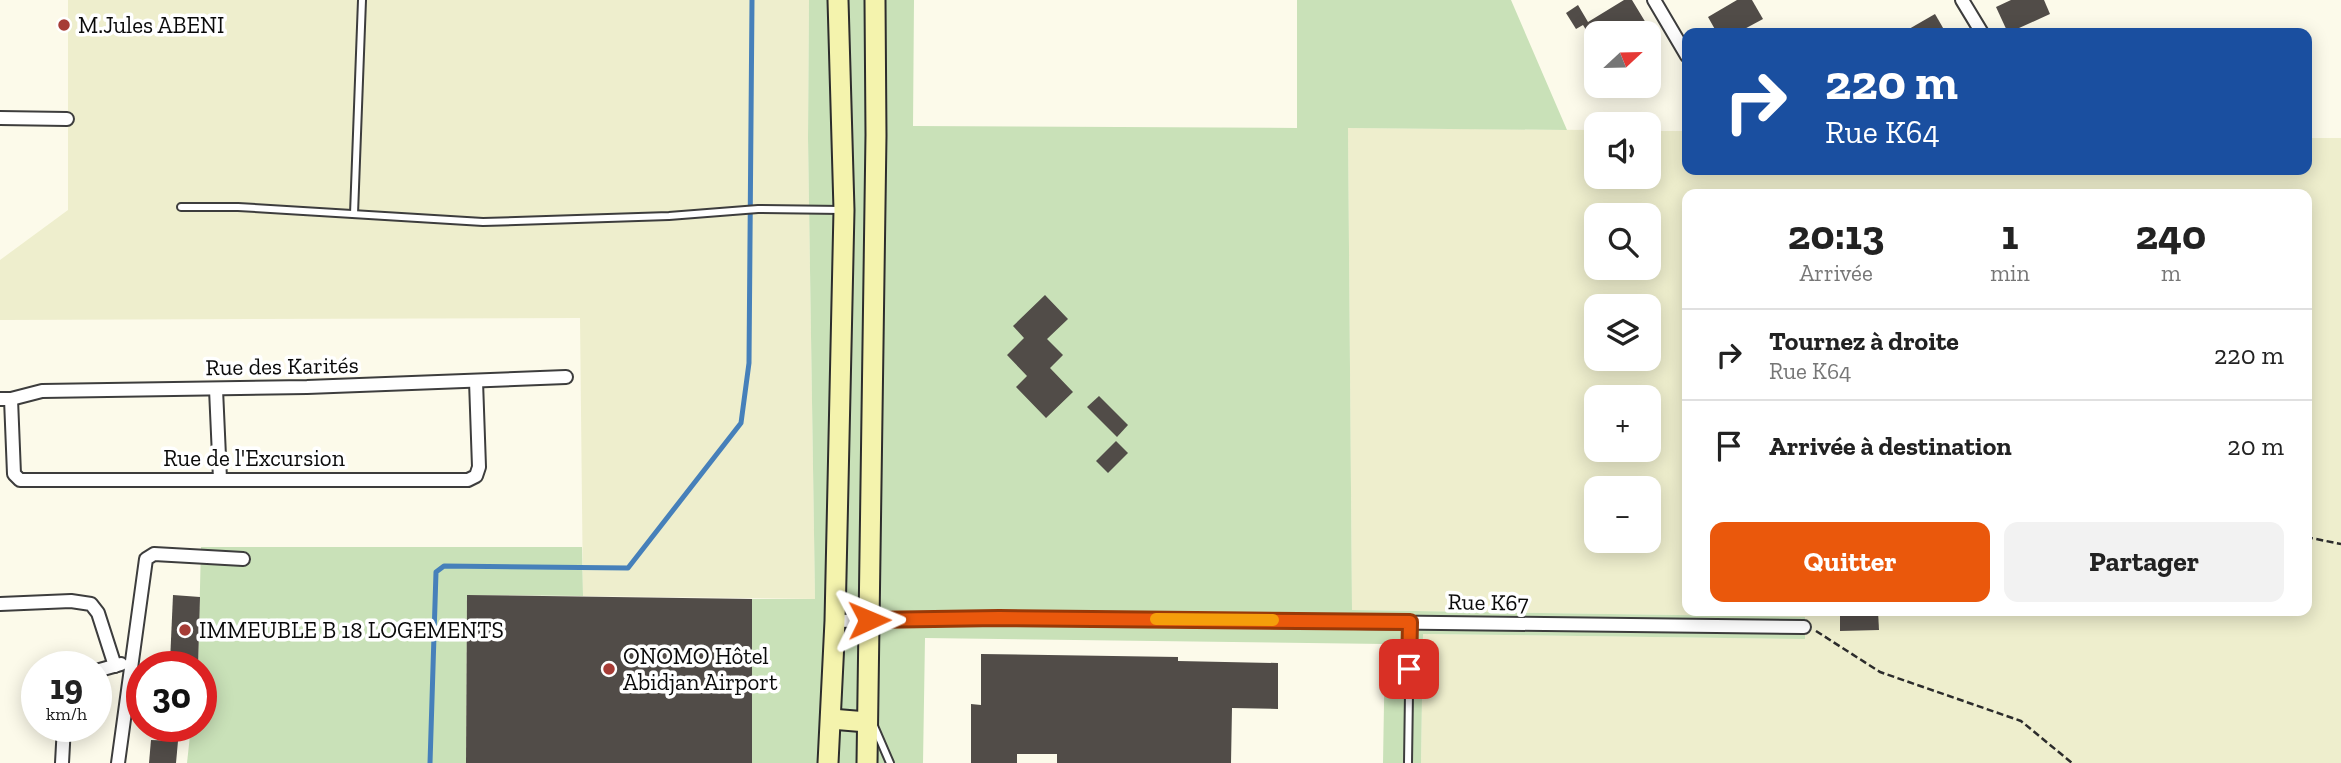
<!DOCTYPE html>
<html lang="fr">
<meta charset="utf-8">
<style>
:root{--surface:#fff;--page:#f2f2f2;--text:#222;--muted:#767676;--line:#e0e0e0;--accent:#ea580c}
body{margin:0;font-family:"Zilla Slab",serif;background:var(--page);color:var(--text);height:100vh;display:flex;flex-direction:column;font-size:26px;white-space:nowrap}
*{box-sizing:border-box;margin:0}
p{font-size:23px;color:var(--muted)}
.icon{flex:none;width:38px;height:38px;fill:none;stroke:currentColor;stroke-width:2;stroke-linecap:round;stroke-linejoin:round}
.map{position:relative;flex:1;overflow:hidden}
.side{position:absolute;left:1682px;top:189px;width:630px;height:427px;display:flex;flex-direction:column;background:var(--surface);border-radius:14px;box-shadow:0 4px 18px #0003}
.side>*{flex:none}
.hud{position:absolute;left:1682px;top:28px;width:630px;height:147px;border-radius:14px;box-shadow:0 4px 18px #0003;background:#1a4fa0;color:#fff;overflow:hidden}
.needle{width:46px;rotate:68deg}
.fabs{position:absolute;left:1584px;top:21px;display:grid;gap:14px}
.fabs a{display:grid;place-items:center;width:77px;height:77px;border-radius:14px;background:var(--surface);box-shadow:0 4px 18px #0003;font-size:35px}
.speed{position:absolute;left:21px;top:651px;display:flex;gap:14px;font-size:35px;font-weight:700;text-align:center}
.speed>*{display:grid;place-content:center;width:91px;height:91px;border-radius:50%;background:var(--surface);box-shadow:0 4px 18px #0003;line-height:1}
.speed small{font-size:18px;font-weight:400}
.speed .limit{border:10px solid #d22;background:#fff;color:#111}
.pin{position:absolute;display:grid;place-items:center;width:60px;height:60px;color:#fff;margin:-30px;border-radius:14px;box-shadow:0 4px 10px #0006}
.me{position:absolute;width:77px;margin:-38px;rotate:89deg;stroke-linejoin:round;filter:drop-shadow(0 0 5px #0008)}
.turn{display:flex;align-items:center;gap:24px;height:147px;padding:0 28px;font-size:32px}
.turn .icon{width:91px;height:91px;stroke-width:2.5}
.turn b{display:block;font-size:49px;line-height:60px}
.eta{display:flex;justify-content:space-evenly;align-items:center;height:119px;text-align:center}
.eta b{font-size:42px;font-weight:800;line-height:49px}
.cta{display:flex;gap:14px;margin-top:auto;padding:14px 28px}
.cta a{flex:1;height:80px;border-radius:14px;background:var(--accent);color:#fff;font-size:28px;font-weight:800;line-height:80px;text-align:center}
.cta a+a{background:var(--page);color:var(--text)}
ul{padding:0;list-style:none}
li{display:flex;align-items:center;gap:21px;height:91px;padding:0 28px;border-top:2px solid var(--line)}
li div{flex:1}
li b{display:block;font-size:26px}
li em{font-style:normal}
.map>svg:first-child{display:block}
</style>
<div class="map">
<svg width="2341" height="763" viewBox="0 0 2341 763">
<rect width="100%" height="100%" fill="#fcfaea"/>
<g fill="#eeeecd" fill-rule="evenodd">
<polygon points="68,0 809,0 808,138 815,599 583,596 580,318 0,320 0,260 68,210"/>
<path d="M1348,128L1596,130V177H1648L1649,131H1687V170H2306L2307,138H2341V763H1421L1423,634L1805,639V617L1352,610ZM1687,194H2306V611H1687ZM1596,215H1648V268H1596ZM1596,306H1648V359H1596ZM1596,397H1648V450H1596ZM1596,488H1648V541H1596Z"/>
</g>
<g fill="#c9e1b8">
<polygon points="809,0 914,0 913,126 1297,128 1297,0 1511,0 1567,130 1348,128 1352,610 1805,617 1805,639 1423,634 1421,763 1383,763 1385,644 925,638 923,763 752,763 752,599 815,599 808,138"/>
<polygon points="201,547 582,547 583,596 467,595 466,763 187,763 191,726 201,726 201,667 198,667"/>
</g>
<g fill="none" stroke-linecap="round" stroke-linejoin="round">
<polyline stroke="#4680ba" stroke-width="5" points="430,763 436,572 444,566 628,568 741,423 749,363 752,0"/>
</g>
<g fill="#514c48">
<polygon points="1624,0 1632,0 1652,33 1588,33 1583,25 1576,29 1566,13 1578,5 1588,22"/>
<polygon points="1737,0 1752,0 1763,19 1737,33 1717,33 1708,17"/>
<polygon points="2011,0 2044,0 2050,14 2008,33 1996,7"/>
<polygon points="1935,14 1946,33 1902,33"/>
<polygon points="1045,295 1068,319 1047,339 1063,355 1050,368 1073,392 1046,418 1016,387 1027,376 1007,355 1024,338 1013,326"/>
<polygon points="1099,396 1128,425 1117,437 1087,407"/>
<polygon points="1116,441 1128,453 1108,473 1096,461"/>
<polygon points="173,595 200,597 198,667 170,662"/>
<polygon points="467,595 752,599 752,763 466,763"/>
<polygon points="1840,611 1878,611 1879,630 1840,631"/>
<polygon points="981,654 1178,657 1178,661 1278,663 1278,709 1232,708 1231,763 1057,763 1057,754 1017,754 1017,763 971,763 971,704 981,705"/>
<polygon points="151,740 178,741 176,763 149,763"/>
</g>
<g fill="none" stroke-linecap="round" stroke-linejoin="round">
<g stroke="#3d3d3d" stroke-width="10">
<g id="lane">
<polyline points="181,207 238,207 483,222 669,216 758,209 842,210"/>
<polyline points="354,214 362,0"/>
<polyline points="874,726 890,763"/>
<polyline points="1408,763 1410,622"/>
</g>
</g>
<g stroke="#3d3d3d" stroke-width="16">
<g id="street">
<polyline points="1654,0 1687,56"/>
<polyline points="1962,0 1982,33"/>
<polyline points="0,118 67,119"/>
<polyline points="216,389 220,479"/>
<polyline points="0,399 11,399 42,391 307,387 566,377"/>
<polyline points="11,399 14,474 20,480 468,480 476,476 479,467 476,381"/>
<polyline points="0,604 71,601 91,604 98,613 115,666"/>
<polyline points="835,621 999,618 1804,627"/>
<polyline points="96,671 121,664"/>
<polyline points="62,763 64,726"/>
<polyline points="118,763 146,559 154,554 243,559"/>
</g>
</g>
<g stroke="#2c2c2c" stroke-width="23">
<g id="secondary">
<polyline points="831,719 867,722"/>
<polyline points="828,763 835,621 844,210 838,0"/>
<polyline points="867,763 876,135 875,0"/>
</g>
</g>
<g stroke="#2c2c2c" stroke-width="2.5" stroke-dasharray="7 3.5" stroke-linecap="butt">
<polyline points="2306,537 2341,544"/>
<polyline points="1816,631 1880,672 2021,721 2072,763"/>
</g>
<use href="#lane" stroke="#fff" stroke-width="6"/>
<use href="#street" stroke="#fff" stroke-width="12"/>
<use href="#secondary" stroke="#f4f3ad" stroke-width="19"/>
</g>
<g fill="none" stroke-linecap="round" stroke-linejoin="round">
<g stroke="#983908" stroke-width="18">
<polyline id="route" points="869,620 999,618 1410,622 1409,669"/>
</g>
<use href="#route" stroke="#ea580c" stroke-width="12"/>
<polyline stroke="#f59e0b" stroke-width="12" points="1156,619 1273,620"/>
</g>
<g fill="#a63c36" stroke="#fff" stroke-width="2.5">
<circle cx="64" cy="25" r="7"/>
<circle cx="185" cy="630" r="7"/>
<circle cx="609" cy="669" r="7"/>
</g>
<g text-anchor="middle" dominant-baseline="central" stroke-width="7" stroke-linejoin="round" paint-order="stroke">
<g font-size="23" fill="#0a0a0a" stroke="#fff" text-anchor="start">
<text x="78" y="25">M.Jules ABENI</text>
<text x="199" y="630">IMMEUBLE B 18 LOGEMENTS</text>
<text x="623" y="656">ONOMO Hôtel<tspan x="623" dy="26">Abidjan Airport</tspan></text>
</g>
<g font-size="23" fill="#0a0a0a" stroke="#fff">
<text transform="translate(282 366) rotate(-1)">Rue des Karités</text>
<text x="254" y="458">Rue de l'Excursion</text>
<text transform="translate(1488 602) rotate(1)">Rue K67</text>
</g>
</g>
</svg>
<div class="fabs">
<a><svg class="needle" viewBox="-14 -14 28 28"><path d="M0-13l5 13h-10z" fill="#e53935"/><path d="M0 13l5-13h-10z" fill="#767676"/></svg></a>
<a><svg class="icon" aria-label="sound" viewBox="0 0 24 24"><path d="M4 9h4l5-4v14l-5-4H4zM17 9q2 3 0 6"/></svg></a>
<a><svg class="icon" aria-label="search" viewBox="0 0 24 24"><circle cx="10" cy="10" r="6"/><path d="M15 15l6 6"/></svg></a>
<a><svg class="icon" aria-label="layers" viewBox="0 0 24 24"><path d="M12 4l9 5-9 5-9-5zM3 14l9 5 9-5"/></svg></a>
<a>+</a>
<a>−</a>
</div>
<div class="speed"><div>19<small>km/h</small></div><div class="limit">30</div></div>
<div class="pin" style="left:1409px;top:669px;background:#d93025"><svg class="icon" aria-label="arrive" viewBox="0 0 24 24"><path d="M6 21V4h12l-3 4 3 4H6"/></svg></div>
<svg class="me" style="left:869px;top:620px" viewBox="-20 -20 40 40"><path d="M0-17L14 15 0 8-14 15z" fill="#ea580c" stroke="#fff" stroke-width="4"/></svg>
<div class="hud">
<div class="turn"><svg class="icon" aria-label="right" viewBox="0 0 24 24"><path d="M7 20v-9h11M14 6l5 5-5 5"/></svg><div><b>220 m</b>Rue K64</div></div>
</div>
<section class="side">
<div class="eta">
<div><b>20:13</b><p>Arrivée</p></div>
<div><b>1</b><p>min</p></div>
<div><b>240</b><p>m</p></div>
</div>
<ul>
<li><svg class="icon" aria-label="right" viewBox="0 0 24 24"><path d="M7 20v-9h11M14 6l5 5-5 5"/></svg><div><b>Tournez à droite</b><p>Rue K64</p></div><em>220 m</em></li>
<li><svg class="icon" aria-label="arrive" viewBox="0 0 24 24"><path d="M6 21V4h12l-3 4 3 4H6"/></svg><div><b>Arrivée à destination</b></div><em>20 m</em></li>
</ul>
<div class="cta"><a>Quitter</a><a>Partager</a></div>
</section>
</div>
